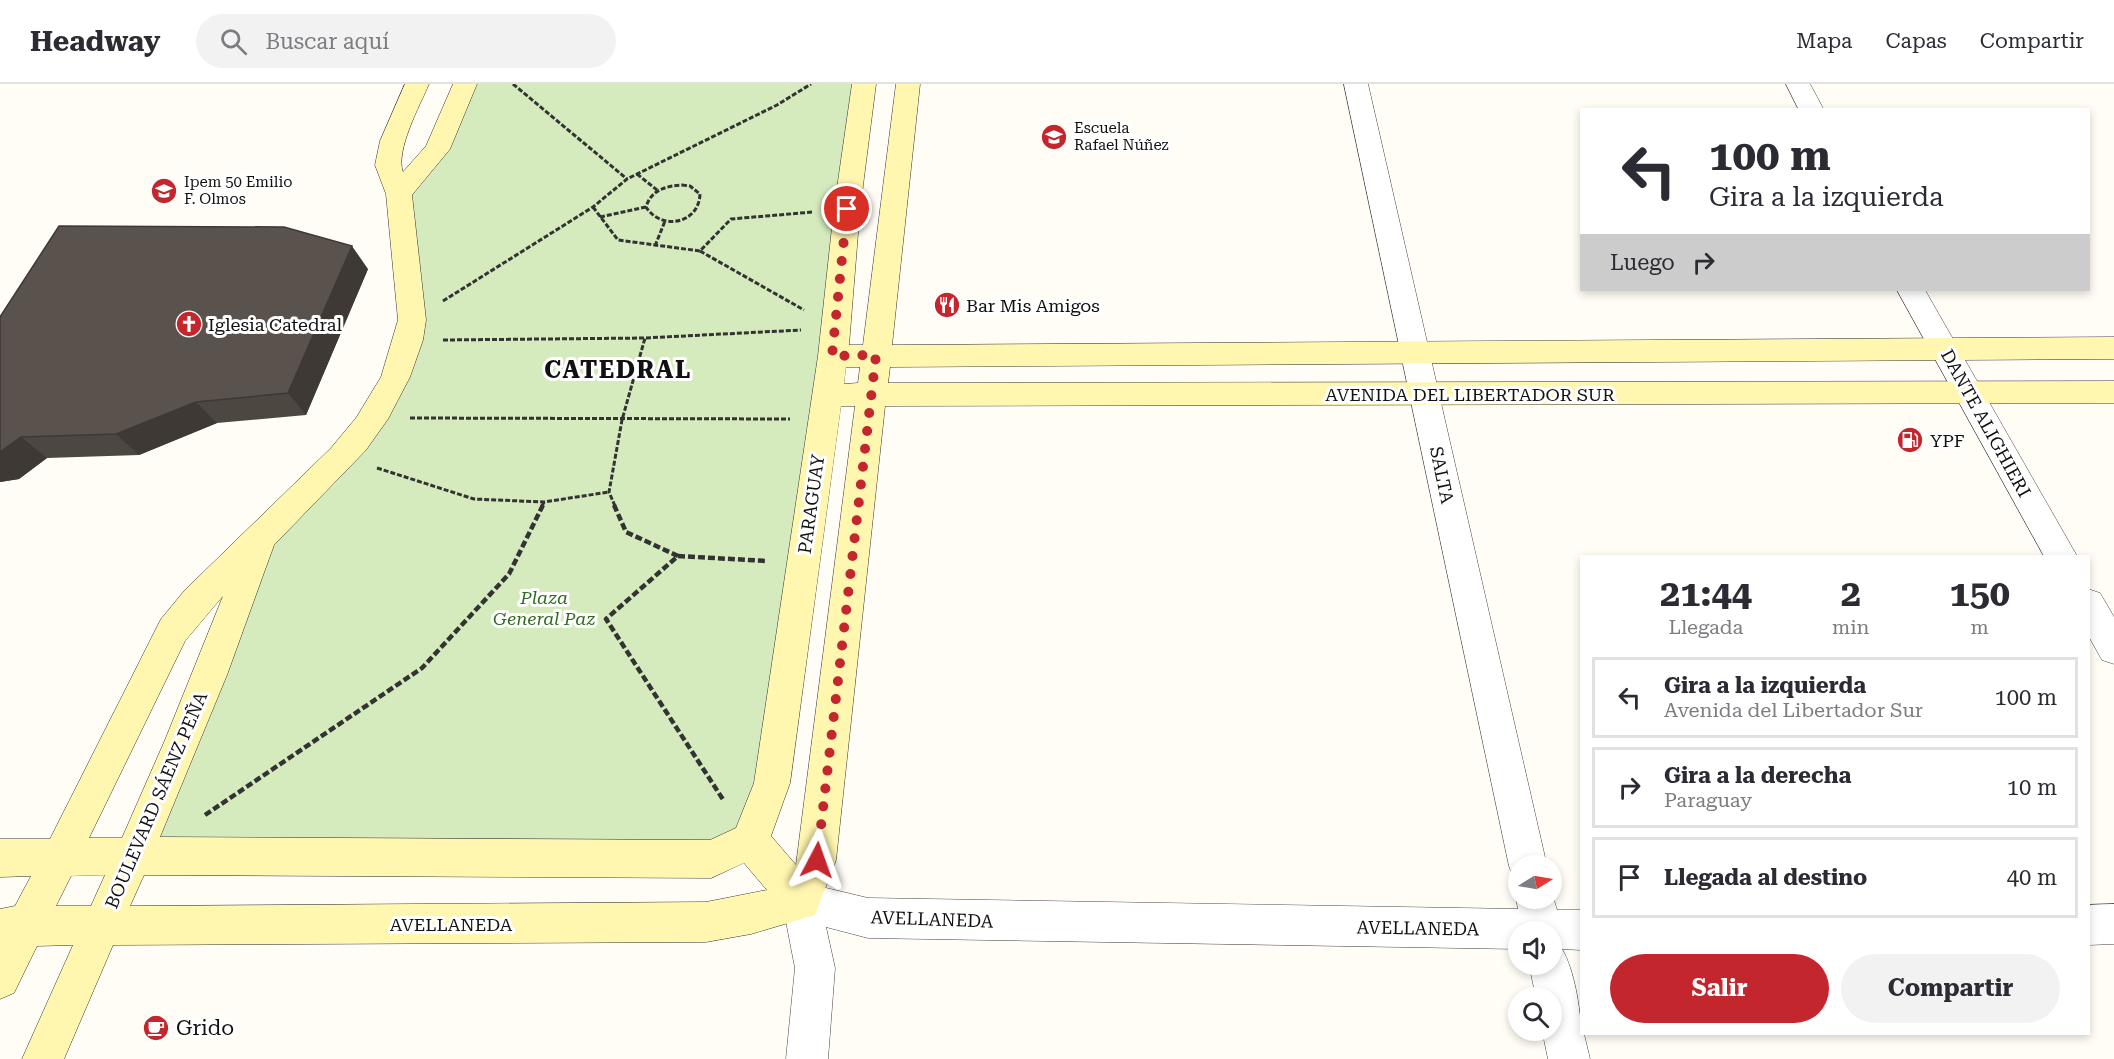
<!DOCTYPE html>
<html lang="es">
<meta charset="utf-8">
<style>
:root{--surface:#fff;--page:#f2f2f3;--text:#2b2b33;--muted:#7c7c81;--line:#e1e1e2;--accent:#c4262e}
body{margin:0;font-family:"Roboto Serif",serif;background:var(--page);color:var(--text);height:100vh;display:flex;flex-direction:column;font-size:22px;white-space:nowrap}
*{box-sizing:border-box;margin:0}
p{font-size:20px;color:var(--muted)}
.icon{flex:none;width:33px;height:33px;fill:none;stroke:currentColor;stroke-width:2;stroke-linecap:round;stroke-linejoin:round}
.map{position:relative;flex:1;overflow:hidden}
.side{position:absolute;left:1580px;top:471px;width:510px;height:480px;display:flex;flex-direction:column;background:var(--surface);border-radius:0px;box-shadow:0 3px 9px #0003}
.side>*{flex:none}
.banner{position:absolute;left:1580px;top:24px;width:510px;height:183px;border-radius:0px;box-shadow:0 3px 9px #0003;background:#fff;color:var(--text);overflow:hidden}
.needle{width:39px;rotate:79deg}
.fabs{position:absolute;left:1508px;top:771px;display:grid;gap:12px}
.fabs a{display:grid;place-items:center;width:54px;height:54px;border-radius:50%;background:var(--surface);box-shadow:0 3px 9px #0003;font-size:30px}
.pin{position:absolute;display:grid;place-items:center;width:51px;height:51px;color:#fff;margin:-26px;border:3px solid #fff;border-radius:50%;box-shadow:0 2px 6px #0007}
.me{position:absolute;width:66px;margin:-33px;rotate:4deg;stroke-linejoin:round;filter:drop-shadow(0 0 4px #0008)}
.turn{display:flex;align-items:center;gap:21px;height:126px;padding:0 30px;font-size:27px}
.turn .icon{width:78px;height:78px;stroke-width:2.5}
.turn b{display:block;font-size:42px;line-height:51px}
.then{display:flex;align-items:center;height:57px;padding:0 30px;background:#0003;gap:12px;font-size:22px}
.eta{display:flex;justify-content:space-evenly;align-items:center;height:102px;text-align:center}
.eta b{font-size:36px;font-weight:700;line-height:42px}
.primary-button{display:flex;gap:12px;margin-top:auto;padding:12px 30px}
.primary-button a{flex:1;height:69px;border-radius:36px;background:var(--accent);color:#fff;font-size:24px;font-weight:700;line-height:69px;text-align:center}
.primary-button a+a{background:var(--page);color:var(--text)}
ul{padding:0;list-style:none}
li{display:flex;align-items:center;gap:18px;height:81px;margin:0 12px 9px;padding:0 18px;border:3px solid var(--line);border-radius:0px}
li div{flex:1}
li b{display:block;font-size:22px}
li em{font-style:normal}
header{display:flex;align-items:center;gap:36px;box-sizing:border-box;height:84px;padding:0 30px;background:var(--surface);border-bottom:2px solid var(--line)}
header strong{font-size:28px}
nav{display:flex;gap:33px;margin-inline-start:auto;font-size:21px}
.search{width:420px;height:54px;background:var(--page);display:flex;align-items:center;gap:15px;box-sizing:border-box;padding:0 21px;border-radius:33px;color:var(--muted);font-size:22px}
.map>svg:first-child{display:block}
</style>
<header>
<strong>Headway</strong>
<div class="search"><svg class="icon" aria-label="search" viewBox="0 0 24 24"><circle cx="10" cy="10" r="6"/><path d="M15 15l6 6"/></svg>Buscar aquí</div>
<nav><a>Mapa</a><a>Capas</a><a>Compartir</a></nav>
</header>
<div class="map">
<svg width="2114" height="975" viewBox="0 0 2114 975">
<rect width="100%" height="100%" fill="#fffdf5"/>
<polygon fill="#d5ebbd" points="465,0 864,0 750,757 134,772 261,454 399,289 399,110"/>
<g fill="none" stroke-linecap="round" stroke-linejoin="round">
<g stroke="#444" stroke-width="1">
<g id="minor">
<polygon points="1344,0 1368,0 1547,782 1518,782 1518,797 1514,795 1509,782"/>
<polygon points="1786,0 1810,0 1824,26 1799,26"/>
<polygon points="1897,206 1925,206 2077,472 2044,472"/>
<polygon points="2088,505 2100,509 2114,533 2114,580 2102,576 2088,551"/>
<path d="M801,798L868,814L1518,825L1516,814L1518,808V814H1551V806L1557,826H1581V866L1562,865C1574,885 1581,926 1581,950H1584L1590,975H1548L1542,946H1551V914H1536L1529,880H1551V848H1518V865L868,854L826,843L835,884L828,975H786L795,884L782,817L787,803Z"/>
<polygon points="2114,820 2114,860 2088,861 2088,821"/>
</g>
</g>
<g stroke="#333" stroke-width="1">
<path id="secondary" d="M405,0H429C420,21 395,67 403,88L426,62L453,0H477L450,65L412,111L426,236L423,256L410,293L388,335L366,366L274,461L227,591L160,753L710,756L736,744L754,699L818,272L834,125L852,0H876L860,125L849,261H863L896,0H920L892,261L2114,253V275L890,283L888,299L2114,297V319L885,322L836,776L815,831L751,850L706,858L113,861L64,975H22L73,861L37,862L14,909L0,915V825L15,822L31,792L0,793V755H50L161,535L185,506L331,364L356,334L381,293L398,236L386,110L375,81L380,57ZM846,283H860L858,299L844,300ZM841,322H855L796,781L771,752L790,699ZM223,512L165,656L122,754H89L185,557ZM744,779L767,806L706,818L130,822L144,791L711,794ZM105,791L91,822H56L71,792Z"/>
</g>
<g stroke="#333" stroke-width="3" stroke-dasharray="5 2" stroke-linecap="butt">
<polyline points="513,0 627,95"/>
<polyline points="637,90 657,106"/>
<path d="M682,101L690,102L700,110C699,140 661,147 646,123C651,106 666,102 682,101Z"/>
<polyline points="593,123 618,156 700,167 731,135 813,128"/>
<polyline points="600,133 646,123"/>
<polyline points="655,162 665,137"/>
<polyline points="700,167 804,226"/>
<polyline points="443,217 593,123 627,95 777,21 811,0"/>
<polyline points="443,256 645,254 801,246"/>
<polyline points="410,334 790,335"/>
<polyline points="377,384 474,415 544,418 609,408"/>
<polyline points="542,422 544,418"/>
<polyline points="615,422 609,408 622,336 645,254"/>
</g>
<g stroke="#333" stroke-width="4.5" stroke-dasharray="7 3" stroke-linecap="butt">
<polyline points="614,421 626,448 678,472 606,535 724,717"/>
<polyline points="678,472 767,477"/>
<polyline points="205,731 422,584 509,490 543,421"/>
</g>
<use href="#minor" fill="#fff" fill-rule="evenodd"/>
<use href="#secondary" fill="#fff6b0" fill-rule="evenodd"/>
</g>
<polygon fill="#4d4742" points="368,185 306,331 217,339 139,371 47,374 19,395 0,398 0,233"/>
<g fill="#3f3936">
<polygon points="352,162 368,185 306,331 288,309"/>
<polygon points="196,318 217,339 139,371 116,350"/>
<polygon points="21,353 47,374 19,395 0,398 0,368"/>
</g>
<polygon fill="#5a524d" stroke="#3f3936" stroke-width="1.5" points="59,142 284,143 352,162 288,309 196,318 116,350 21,353 0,368 0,233"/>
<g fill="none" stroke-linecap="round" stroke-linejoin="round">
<polyline stroke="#c4262e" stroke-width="10" stroke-dasharray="0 18" points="817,776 876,271 832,272 847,125"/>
</g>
<defs>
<g id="school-disc" transform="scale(1.35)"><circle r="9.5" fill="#c4262e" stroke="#fff"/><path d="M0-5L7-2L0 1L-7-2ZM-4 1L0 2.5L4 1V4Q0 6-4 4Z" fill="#fff"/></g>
<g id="restaurant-disc" transform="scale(1.35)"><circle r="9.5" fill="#c4262e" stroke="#fff"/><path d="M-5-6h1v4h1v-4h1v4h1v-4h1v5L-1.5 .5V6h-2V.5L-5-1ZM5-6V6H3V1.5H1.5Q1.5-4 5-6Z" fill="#fff"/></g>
<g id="church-disc" transform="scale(1.35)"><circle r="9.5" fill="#c4262e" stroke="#fff"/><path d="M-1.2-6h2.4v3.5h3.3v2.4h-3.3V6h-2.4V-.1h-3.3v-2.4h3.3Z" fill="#fff"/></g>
<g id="fuel-disc" transform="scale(1.35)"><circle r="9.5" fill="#c4262e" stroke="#fff"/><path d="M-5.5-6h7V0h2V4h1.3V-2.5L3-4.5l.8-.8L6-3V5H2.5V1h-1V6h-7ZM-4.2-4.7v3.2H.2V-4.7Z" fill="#fff"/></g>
<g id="cafe-disc" transform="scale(1.35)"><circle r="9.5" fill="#c4262e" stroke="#fff"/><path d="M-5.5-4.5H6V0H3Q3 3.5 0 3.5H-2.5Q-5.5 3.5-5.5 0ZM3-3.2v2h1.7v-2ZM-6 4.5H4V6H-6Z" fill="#fff"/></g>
</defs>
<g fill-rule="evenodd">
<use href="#school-disc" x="1054" y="53"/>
<use href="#school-disc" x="164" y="107"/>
<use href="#restaurant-disc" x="947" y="221"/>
<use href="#church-disc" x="189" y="240"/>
<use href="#fuel-disc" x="1910" y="356"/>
<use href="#cafe-disc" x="156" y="944"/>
</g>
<g text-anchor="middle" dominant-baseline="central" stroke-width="6" stroke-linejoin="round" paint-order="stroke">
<g font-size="15" fill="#111" stroke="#fff" text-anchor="start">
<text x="1074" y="44">Escuela<tspan x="1074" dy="17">Rafael Núñez</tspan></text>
<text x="184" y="98">Ipem 50 Emilio<tspan x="184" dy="17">F. Olmos</tspan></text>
</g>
<g font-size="18" fill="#111" stroke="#fff" text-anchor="start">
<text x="966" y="221">Bar Mis Amigos</text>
<text x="208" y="240">Iglesia Catedral</text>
<text x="1930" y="356">YPF</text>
</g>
<g font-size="18" fill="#111" stroke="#fff">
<text x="1470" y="310">AVENIDA DEL LIBERTADOR SUR</text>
<text transform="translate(1986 339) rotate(61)">DANTE ALIGHIERI</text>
<text transform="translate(1442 391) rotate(78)">SALTA</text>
<text transform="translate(811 420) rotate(-82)">PARAGUAY</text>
<text transform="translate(156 716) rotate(-67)">BOULEVARD SÁENZ PEÑA</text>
<text transform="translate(932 835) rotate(2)">AVELLANEDA</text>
<text x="451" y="840">AVELLANEDA</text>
<text transform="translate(1418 844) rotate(1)">AVELLANEDA</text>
</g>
<g font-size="18" font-style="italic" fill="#2f6b1f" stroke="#fff">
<text x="544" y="513">Plaza<tspan x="544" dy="21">General Paz</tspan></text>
</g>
<g font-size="21" fill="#111" stroke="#fff" text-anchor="start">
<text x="176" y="944">Grido</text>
</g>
<g font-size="24" font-weight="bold" letter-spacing="1.5" fill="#111" stroke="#fff">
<text x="618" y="286">CATEDRAL</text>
</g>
</g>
</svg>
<div class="fabs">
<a><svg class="needle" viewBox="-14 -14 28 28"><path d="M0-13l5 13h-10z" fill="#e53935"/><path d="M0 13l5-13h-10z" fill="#7c7c81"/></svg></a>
<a><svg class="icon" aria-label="sound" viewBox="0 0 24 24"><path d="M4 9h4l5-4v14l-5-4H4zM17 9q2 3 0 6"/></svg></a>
<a><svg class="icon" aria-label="search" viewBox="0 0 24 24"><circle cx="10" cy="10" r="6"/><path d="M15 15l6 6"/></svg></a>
</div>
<div class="pin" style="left:847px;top:125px;background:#d93025"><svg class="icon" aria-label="arrive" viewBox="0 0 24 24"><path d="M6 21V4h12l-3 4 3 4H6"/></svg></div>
<svg class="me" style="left:817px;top:776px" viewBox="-20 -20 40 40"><path d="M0-17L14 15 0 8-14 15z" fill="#c4262e" stroke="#fff" stroke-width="4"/></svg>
<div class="banner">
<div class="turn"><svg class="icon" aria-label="left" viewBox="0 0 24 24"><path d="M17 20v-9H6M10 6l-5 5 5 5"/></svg><div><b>100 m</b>Gira a la izquierda</div></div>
<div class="then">Luego<svg class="icon" aria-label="right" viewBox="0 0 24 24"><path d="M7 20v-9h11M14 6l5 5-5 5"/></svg></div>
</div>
<section class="side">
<div class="eta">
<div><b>21:44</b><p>Llegada</p></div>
<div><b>2</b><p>min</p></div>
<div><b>150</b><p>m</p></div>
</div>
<ul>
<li><svg class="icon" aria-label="left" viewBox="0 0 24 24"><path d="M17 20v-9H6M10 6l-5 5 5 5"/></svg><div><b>Gira a la izquierda</b><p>Avenida del Libertador Sur</p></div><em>100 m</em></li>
<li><svg class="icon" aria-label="right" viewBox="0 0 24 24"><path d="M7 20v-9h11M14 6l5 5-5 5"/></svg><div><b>Gira a la derecha</b><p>Paraguay</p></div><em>10 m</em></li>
<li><svg class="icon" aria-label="arrive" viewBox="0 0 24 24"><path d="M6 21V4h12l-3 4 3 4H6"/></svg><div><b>Llegada al destino</b></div><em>40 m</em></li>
</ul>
<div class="primary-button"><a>Salir</a><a>Compartir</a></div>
</section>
</div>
